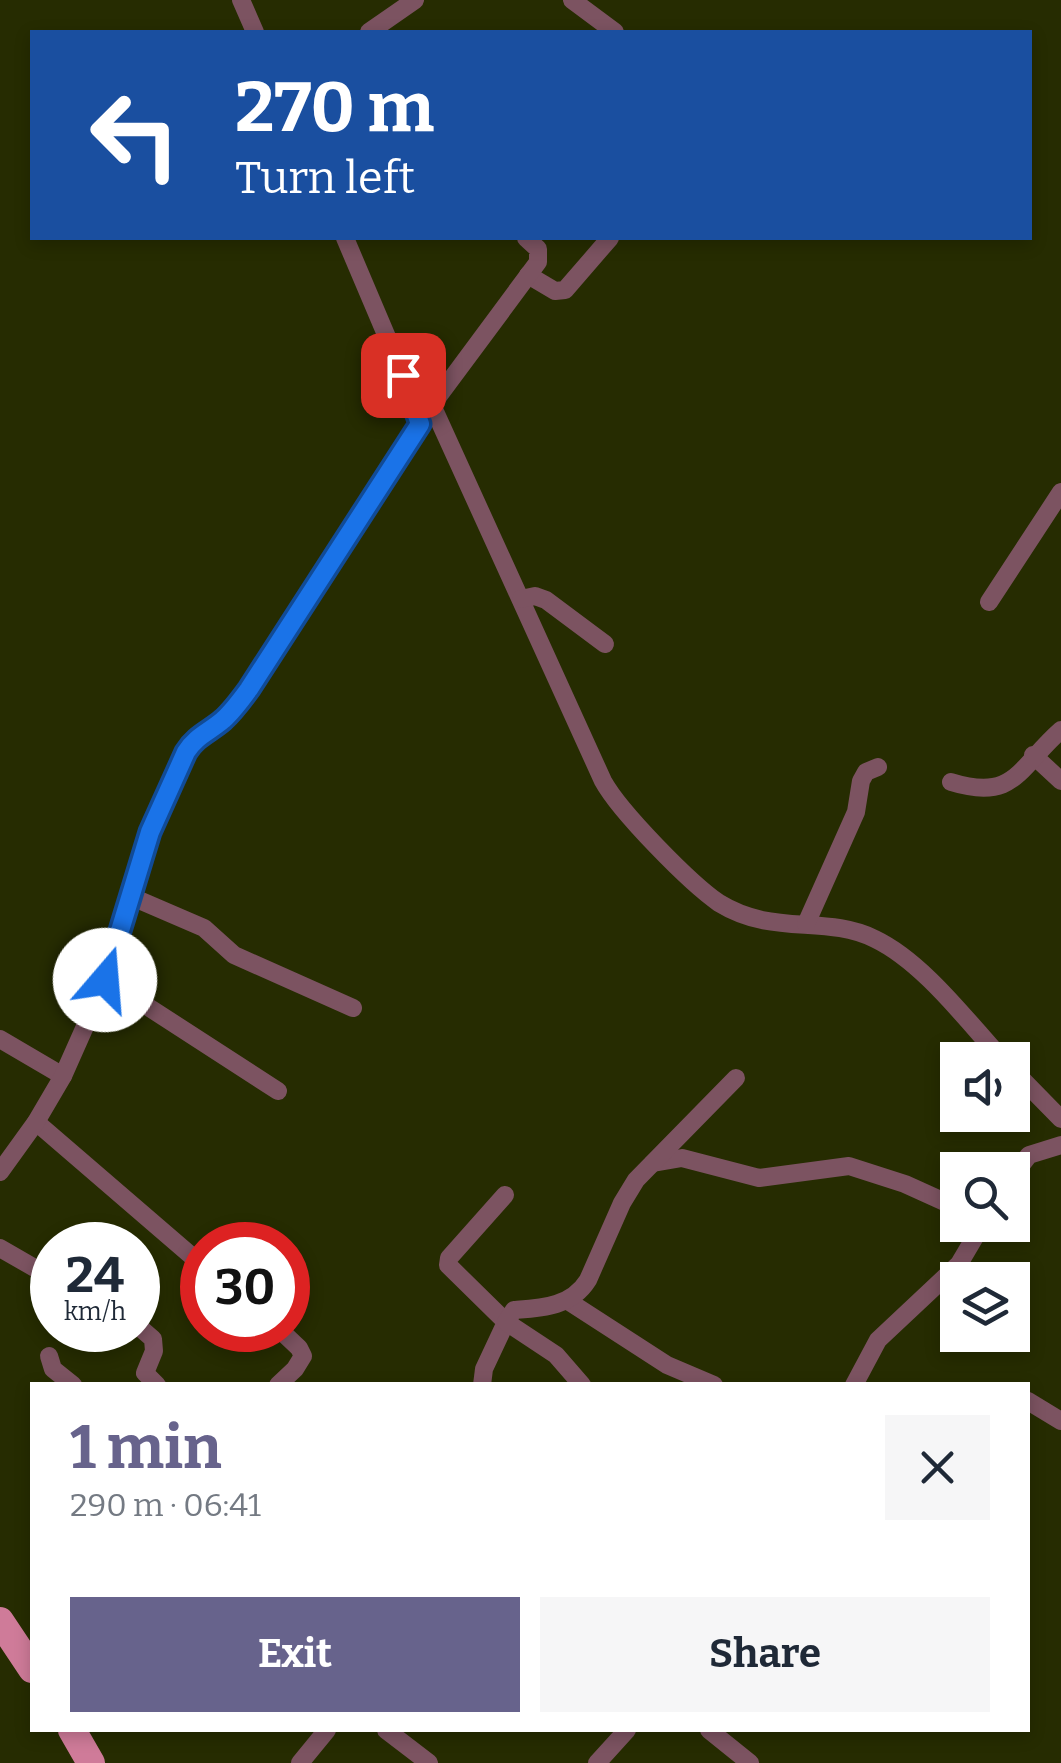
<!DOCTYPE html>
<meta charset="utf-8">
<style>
:root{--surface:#fff;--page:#f6f6f7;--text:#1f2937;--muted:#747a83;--accent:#67638c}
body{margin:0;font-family:Bitter,serif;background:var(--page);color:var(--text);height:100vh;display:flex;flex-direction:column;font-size:38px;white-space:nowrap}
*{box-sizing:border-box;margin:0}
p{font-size:32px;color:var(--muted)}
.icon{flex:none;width:55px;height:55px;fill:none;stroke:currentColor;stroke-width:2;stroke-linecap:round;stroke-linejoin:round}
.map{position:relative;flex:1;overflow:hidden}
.sheet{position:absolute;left:30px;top:1382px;width:1000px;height:350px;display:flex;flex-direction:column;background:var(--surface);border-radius:0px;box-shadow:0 5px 15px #0003}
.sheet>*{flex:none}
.top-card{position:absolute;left:30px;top:30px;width:1002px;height:210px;border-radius:0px;box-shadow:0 5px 15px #0003;background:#1a4fa0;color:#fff;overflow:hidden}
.buttons{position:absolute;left:940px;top:1042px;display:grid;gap:20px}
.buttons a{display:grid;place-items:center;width:90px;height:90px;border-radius:0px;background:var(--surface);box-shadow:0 5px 15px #0003;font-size:50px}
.speed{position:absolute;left:30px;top:1222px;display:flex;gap:20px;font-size:50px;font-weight:700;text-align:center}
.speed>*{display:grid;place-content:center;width:130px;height:130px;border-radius:50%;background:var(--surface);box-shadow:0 5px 15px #0003;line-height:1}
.speed small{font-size:25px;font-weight:400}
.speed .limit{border:15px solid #d22;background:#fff;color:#111}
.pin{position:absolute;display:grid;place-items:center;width:85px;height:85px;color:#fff;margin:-42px;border-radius:20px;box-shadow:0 5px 15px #0006}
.me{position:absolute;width:110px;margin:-55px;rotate:18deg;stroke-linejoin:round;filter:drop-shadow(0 0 8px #0008)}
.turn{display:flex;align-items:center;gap:35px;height:210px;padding:0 40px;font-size:45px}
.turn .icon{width:130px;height:130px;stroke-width:2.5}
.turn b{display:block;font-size:70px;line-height:85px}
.round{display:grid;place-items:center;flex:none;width:105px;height:105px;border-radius:0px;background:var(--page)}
.head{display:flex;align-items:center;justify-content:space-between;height:170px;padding:0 40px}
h1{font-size:60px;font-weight:700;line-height:75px;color:var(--accent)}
.button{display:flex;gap:20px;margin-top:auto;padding:20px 40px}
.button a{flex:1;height:115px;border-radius:0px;background:var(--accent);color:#fff;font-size:40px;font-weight:700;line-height:115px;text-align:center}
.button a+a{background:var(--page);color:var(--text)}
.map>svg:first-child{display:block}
</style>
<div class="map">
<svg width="1061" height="1763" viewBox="0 0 1061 1763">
<rect width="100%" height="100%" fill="#262c01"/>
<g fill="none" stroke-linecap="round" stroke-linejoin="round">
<g stroke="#7c5361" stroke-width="18">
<polyline points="241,0 255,32"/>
<polyline points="572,0 615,32"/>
<polyline points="369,32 415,0"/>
<polyline points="345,238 415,403 420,424"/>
<polyline points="528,275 555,291 565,290 610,238"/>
<path d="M432,405L603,781C620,812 690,883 719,903C732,911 748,917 762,920C800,928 839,921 875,939C923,962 967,1021 1003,1060"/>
<polyline points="521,599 535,596 546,600 605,644"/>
<polyline points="989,602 1061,492"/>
<polyline points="1033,755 1061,781"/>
<path d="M951,782C1015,802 1018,768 1061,730"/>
<polyline points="132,897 204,928 234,955 353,1008"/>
<polyline points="806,924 856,812 861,781 866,772 878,767"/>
<polyline points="105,979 278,1091"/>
<polyline points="0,1039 63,1076"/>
<polyline points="1012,1069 1061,1119"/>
<polyline points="36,1122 202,1265"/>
<polyline points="653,1163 682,1158 759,1178 849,1166 905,1184 958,1208"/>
<path d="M0,1172L36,1122L63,1076L95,1004L150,832L186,752C196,736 209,732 223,720C233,711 241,700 249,689L432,405L538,262V249L526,238"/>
<polyline points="1012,1177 1029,1155 1061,1145"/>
<polyline points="0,1248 52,1278"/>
<polyline points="568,1301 667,1365 714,1385"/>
<polyline points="138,1326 153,1339 154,1351 145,1373 157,1385"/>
<polyline points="49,1356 53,1369 73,1385"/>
<polyline points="278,1385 295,1369 303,1356 299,1348 280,1330"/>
<polyline points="482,1385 484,1369 506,1322 448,1265 449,1258 505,1195"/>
<path d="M582,1385L556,1355L506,1322L514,1310C542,1308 571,1307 588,1280L622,1203L636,1180L736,1078"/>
<polyline points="854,1385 878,1340 959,1264 982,1225"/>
<polyline points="1028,1401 1061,1421"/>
<polyline points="386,1730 429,1763"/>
<polyline points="709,1730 750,1763"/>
<polyline points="300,1763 327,1730"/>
<polyline points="597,1763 627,1730"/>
</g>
<g stroke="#cf7b99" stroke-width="28">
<polyline points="0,1621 32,1669"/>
<polyline points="72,1730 91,1763"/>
</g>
</g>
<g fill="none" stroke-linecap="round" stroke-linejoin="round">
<g stroke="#114b97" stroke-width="25">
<path id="route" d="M105,980L150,832L186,752C196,736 209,732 223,720C233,711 241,700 249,689L420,424L403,375"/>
</g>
<use href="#route" stroke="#1a73e8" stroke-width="18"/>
</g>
</svg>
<div class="buttons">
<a><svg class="icon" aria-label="sound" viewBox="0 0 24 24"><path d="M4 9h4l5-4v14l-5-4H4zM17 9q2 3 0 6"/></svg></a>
<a><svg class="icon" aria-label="search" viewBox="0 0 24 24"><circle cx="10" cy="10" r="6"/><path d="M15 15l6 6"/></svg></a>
<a><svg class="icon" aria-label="layers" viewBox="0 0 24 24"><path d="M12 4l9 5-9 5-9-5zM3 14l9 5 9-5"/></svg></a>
</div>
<div class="speed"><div>24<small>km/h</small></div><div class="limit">30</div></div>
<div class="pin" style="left:403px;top:375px;background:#d93025"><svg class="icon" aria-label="arrive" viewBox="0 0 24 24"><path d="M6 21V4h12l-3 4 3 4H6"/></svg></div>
<svg class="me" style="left:105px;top:980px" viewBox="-20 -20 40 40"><circle r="19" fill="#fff"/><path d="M0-13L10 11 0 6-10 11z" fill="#1a73e8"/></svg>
<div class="top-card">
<div class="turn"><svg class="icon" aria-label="left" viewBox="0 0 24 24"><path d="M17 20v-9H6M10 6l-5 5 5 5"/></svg><div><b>270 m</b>Turn left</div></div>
</div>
<section class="sheet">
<div class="head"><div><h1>1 min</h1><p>290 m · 06:41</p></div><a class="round"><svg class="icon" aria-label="close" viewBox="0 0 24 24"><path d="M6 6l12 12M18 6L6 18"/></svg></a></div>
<div class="button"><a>Exit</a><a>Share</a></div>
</section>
</div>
